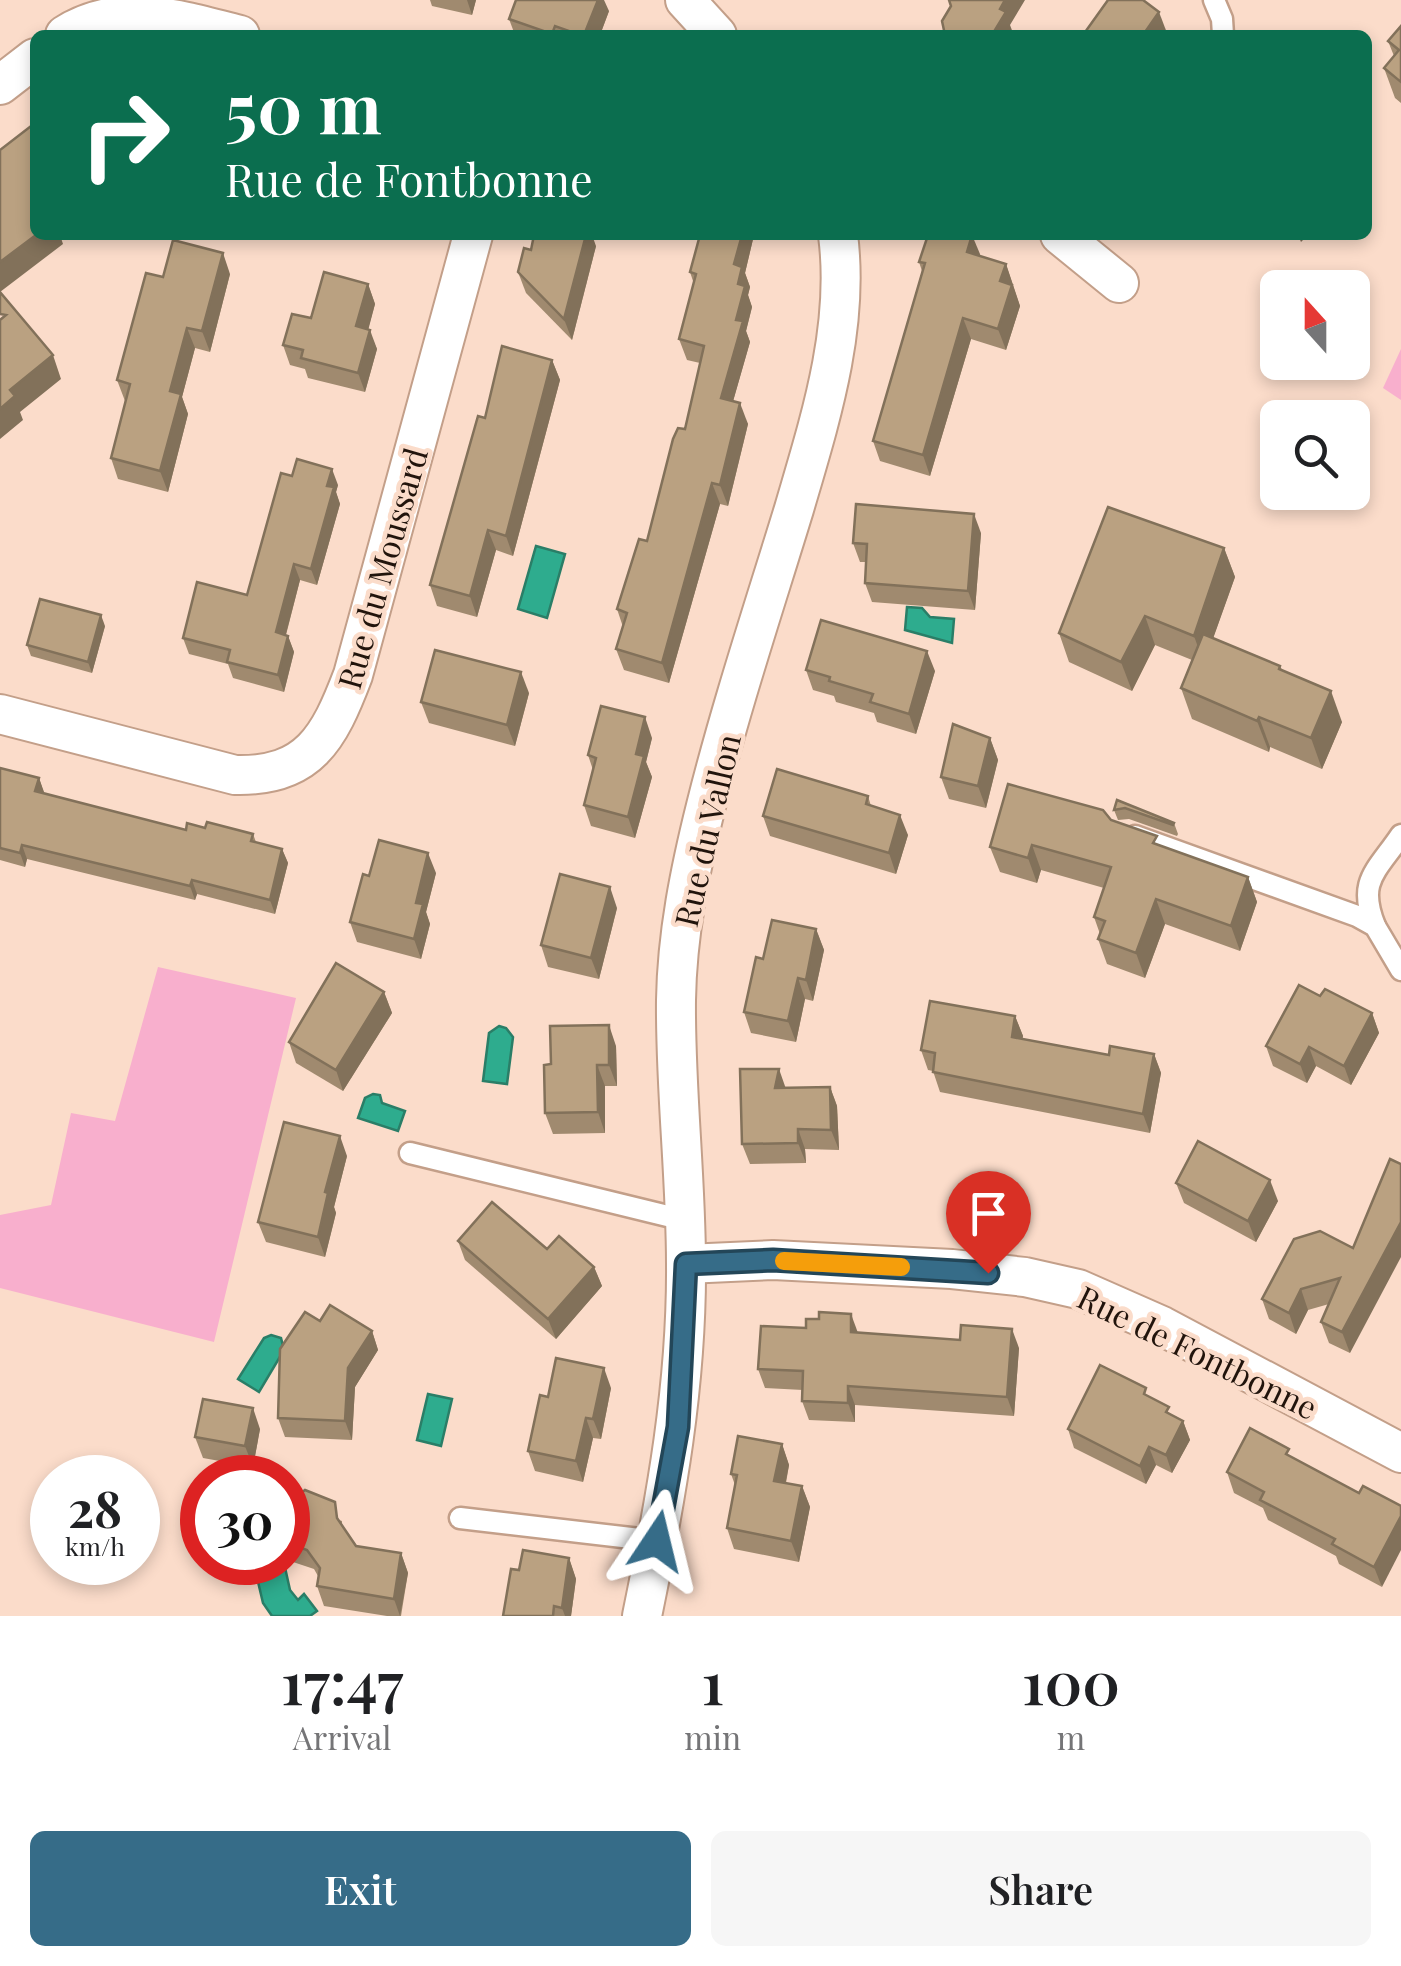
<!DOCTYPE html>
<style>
:root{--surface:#fff;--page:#f6f6f6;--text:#202124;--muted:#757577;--accent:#366c88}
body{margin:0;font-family:"Playfair Display",serif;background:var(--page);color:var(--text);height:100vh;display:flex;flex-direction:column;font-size:38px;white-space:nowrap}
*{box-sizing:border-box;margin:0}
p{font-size:32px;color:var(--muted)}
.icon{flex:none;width:55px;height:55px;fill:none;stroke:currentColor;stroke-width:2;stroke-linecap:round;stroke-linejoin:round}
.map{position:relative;height:1616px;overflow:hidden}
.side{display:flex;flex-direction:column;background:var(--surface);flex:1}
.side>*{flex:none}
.guide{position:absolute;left:30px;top:30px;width:1342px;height:210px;border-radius:15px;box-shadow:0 5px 15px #0003;background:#0b6e4f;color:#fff;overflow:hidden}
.needle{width:65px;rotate:339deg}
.controls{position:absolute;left:1260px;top:270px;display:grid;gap:20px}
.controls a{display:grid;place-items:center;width:110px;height:110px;border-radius:15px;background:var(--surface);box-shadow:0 5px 15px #0003;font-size:50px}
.speed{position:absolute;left:30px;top:1455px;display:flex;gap:20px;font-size:50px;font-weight:700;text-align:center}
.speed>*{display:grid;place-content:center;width:130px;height:130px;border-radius:50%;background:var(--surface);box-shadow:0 5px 15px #0003;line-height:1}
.speed small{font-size:25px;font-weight:400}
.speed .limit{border:15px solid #d22;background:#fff;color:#111}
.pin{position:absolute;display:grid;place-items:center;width:85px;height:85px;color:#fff;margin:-102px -42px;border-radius:50% 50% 50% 0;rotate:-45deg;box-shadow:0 0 10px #0007}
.pin .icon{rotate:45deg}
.me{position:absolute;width:110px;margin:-55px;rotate:10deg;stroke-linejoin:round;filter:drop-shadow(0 0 8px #0008)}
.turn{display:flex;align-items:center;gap:35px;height:210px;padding:0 30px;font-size:45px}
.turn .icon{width:130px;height:130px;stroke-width:2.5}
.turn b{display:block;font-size:70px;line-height:85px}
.eta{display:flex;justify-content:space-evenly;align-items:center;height:170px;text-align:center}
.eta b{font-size:60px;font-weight:600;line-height:70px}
.button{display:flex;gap:20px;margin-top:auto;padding:20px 30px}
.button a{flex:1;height:115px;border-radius:15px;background:var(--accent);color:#fff;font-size:40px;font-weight:600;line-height:115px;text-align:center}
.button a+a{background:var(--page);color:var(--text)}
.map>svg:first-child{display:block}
</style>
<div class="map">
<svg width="1401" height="1616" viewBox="0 0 1401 1616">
<rect width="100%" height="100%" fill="#fbdcca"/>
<g fill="#f8afcd">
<polygon points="1401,349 1401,400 1383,388"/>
<polygon points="158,967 296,998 214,1342 0,1288 0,1215 51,1205 71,1113 115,1121"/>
</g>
<g fill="#2eac8e" stroke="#2a7e67" stroke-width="2.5">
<polygon points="536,546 565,554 547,618 518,609"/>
<polygon points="907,607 922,608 930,617 954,619 952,643 905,630"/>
<polygon points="499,1026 506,1028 513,1037 507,1084 483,1081 489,1033"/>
<polygon points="373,1094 380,1095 382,1103 405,1111 398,1131 358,1118 365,1098"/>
<polygon points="271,1335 281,1338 284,1350 259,1392 238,1379 264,1338"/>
<polygon points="428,1394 452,1399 441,1446 417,1440"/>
<polygon points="284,1563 290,1590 298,1600 304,1594 317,1611 310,1616 272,1616 263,1603 255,1569"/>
</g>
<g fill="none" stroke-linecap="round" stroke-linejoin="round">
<g stroke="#c39f89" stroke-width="25">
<g id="service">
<polyline points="1214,0 1222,19 1223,35"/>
<polyline points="1135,836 1357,916 1375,926 1401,970"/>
<path d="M1375,926C1357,881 1376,872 1401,835"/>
<polyline points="410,1153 684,1220"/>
<polyline points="460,1518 657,1541"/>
</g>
</g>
<g stroke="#c39f89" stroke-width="42">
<g id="minor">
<polyline points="685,0 717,35"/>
<path d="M65,35C119,0 181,20 240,35"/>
<polyline points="0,85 35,58"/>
<polyline points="1060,235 1119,283"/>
<path d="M0,714L235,775C309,777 329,738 353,675L473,235"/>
<polyline points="686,1264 773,1260 952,1269 1025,1277 1078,1289 1162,1326 1401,1453"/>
<path d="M642,1616C666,1499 687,1384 686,1264C686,1176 675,1088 676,1000C677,934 690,870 706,806C731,706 764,607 794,509C820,420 850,328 838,235"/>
</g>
</g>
<use href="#service" stroke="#fff" stroke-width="20"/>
<use href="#minor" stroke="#fff" stroke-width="38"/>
</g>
<g fill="#a08a6f">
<polygon points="430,0 476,0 472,15 432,6"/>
<polygon points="609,11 600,35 515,35 509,19"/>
<polygon points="1401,26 1401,103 1395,98 1384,68 1394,56 1388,41"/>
<polygon points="700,235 754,235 745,273 750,287 748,295 752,307 746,331 750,342 733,401 748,424 728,506 720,504 669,683 624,670 616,649 623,627 617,609 647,541 685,429 700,363 687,360 679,339 694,284 690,272"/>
<polygon points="596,246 572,340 526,293 518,272 531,250"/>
<polygon points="980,254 980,256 1006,264 1020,306 1006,350 971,339 930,476 880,461 873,441 922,271 919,262"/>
<polygon points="230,274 210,352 195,348 182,397 188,414 168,492 118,479 111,458 125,401 117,380 163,277"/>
<polygon points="368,284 375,304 368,329 377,349 365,392 308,378 305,369 290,365 283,345 311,318"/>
<polygon points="552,360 560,380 513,556 496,550 477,617 437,606 430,585 485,418"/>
<polygon points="292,476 338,485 336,492 340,504 317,585 300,580 286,635 288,636 294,652 284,692 233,678 228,664 189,654 183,638 247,595"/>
<polygon points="981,533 975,610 872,602 865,583 866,562 860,562 853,543"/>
<polygon points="1224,548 1235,577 1213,638 1280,666 1282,670 1342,722 1322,769 1270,747 1269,752 1192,719 1181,688 1192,660 1155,645 1132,691 1069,662 1059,633"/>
<polygon points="105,626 92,673 31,656 27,645"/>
<polygon points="806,670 935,671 916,734 877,722 874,713 836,702 834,696 813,690"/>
<polygon points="529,693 515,746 429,723 421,702"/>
<polygon points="652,738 646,762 652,777 635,838 591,826 584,805 593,770 588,755"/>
<polygon points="990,738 998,760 986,808 949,799 941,777"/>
<polygon points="0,768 39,778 44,793 186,830 205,828 253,834 256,842 282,849 288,863 275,914 197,894 195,900 27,859 25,867 0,860"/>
<polygon points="868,796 871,806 908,835 896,874 770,836 763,816"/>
<polygon points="1117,800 1174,823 1178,834 1177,836 1129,819 1118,820 1114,810"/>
<polygon points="1111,820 1160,846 1248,877 1257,902 1240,951 1165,924 1145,978 1107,964 1098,939 1100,934 1094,917 1104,888 1041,870 1037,883 1000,872 990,847"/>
<polygon points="436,873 426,912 430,924 421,959 357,942 350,922 369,876"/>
<polygon points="617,908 599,979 548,967 541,945"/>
<polygon points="816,929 824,950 813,1001 805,999 796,1042 751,1033 744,1012 763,959"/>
<polygon points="384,992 392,1013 343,1091 296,1063 289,1042"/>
<polygon points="1320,996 1372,1013 1379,1033 1351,1085 1316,1066 1307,1083 1273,1066 1266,1046"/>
<polygon points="1015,1016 1023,1036 1022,1039 1109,1055 1154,1054 1161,1073 1150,1133 940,1092 933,1071 928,1070 921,1050"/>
<polygon points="616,1046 617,1086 605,1086 605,1133 553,1134 545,1113 551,1064"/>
<polygon points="786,1087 830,1087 837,1106 839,1150 805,1149 806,1163 750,1164 742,1144"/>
<polygon points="347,1156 334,1207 336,1213 325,1257 266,1242 258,1222"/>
<polygon points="1176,1183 1278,1201 1256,1242 1184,1203"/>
<polygon points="458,1241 594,1267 602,1286 556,1339 465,1260"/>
<polygon points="1353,1248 1350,1353 1329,1343 1321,1322 1329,1304 1308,1310 1296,1334 1269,1319 1262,1299"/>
<polygon points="320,1321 372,1331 378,1350 355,1387 352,1440 285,1437 278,1418"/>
<polygon points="858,1333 1019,1348 1014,1416 855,1405 855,1422 809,1420 802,1401 803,1390 765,1388 758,1369"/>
<polygon points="611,1388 601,1439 593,1438 583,1482 535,1471 528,1451 548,1397"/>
<polygon points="1150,1397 1172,1415 1183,1421 1190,1440 1172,1473 1156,1465 1146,1484 1074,1448 1068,1429"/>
<polygon points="260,1429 253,1467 203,1458 195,1437"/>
<polygon points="782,1444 789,1465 786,1483 802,1486 810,1507 799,1562 734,1549 727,1528 735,1485 731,1474"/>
<polygon points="1292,1457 1359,1493 1382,1587 1339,1564 1336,1556 1268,1520 1263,1508 1234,1493 1227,1472"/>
<polygon points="288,1503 342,1521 342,1526 356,1546 401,1553 408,1573 401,1616 387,1616 324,1606 317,1586 318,1576 314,1569 290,1561 288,1553"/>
<polygon points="569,1558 576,1579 571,1616 503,1616 519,1570"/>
</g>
<g fill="#82715a">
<polygon points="467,0 476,0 472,15"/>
<polygon points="598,0 604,0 609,11 600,35 584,35"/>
<polygon points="1005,0 1025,0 1010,25 1013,33 1012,35 992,35 1000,9"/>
<polygon points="1159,12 1167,33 1166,35 1143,35"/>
<polygon points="36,235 60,235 63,244 0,292 0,262"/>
<polygon points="582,235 592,235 596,246 572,340 564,319"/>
<polygon points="742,235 754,235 745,273 750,287 748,295 752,307 746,331 750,342 728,419 721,398 738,284 734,264"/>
<polygon points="972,235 980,254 975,272 967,252"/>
<polygon points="1298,235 1308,235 1301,242"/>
<polygon points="223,253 230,274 210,352 202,331"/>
<polygon points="1006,264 1020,306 1006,350 998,329 1000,281"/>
<polygon points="368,284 375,304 364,346 356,326"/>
<polygon points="963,318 971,339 930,476 923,455"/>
<polygon points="187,328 195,348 182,397 188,414 168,492 160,471 170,391"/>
<polygon points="370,330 377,349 365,392 358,373"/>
<polygon points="53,355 61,379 20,412 23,420 0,439 0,409 10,390"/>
<polygon points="552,360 560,380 513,556 506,536"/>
<polygon points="740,403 748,424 728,506 720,485"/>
<polygon points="332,469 338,485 336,492 340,504 317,585 311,569 327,486"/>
<polygon points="712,483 720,504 669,683 662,663"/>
<polygon points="974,514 981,533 975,610 968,591"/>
<polygon points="488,530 496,550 477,617 470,596"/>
<polygon points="1224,548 1235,577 1204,664 1194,636"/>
<polygon points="294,564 300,580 282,649 276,632"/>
<polygon points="101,615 105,626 92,673 88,662"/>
<polygon points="1145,616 1155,645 1132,691 1121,662"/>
<polygon points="288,636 294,652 284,692 278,675"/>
<polygon points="927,651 935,671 916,734 909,714"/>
<polygon points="521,672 529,693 515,746 507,725"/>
<polygon points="1331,691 1342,722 1322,769 1311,738"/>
<polygon points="645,717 652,738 646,762 652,777 635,838 628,817 636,754"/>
<polygon points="1259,717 1270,747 1269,752 1257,721"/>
<polygon points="990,738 998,760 986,808 978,786"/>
<polygon points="39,778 44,792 40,805 35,791"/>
<polygon points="900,815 908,835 896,874 889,853"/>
<polygon points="22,845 27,859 25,867 20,853"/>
<polygon points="1032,845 1041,870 1037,883 1028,858"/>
<polygon points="282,849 288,863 275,914 270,900"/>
<polygon points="428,853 436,873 426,912 430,924 421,959 414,939 416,903"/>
<polygon points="1248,877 1257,902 1240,951 1231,926"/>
<polygon points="192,880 197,894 195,900 190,886"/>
<polygon points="610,887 617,908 599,979 591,958"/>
<polygon points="1156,899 1165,924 1145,978 1136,953"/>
<polygon points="816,929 824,950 813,1001 806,980"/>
<polygon points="798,978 805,999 796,1042 788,1021"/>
<polygon points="384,992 392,1013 343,1091 336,1070"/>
<polygon points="1372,1013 1379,1033 1351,1085 1344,1066"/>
<polygon points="1015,1016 1023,1036 1019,1057 1012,1037"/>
<polygon points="609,1025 616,1046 617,1086 609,1065"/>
<polygon points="1309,1047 1316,1066 1307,1083 1300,1064"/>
<polygon points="1154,1054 1161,1073 1150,1133 1143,1114"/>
<polygon points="597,1065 605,1086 605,1133 598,1112"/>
<polygon points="779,1069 786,1089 775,1088"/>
<polygon points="830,1087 837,1106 839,1150 831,1130"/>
<polygon points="798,1129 805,1149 806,1163 798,1143"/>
<polygon points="340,1136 347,1156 334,1207 336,1213 325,1257 318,1237 325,1192"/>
<polygon points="1270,1180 1278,1201 1256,1242 1248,1221"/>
<polygon points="1401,1222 1401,1257 1350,1353 1342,1332"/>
<polygon points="594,1267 602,1286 556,1339 548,1319"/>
<polygon points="1301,1289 1308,1310 1296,1334 1289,1313"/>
<polygon points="851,1314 858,1333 851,1332"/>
<polygon points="1012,1329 1019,1348 1014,1416 1007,1397"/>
<polygon points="372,1331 378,1350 355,1387 352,1440 345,1421 348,1368"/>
<polygon points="604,1368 611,1388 601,1439 593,1419"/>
<polygon points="848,1386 855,1405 855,1422 848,1403"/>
<polygon points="253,1408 260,1429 253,1467 245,1446"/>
<polygon points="586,1418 593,1438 583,1482 576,1461"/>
<polygon points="1183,1421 1190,1440 1172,1473 1166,1455"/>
<polygon points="782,1444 789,1465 782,1501 774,1481"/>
<polygon points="1149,1447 1156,1465 1146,1484 1140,1466"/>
<polygon points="802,1486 810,1507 799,1562 791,1541"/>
<polygon points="1401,1516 1401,1550 1382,1587 1374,1567"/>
<polygon points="401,1553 408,1573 400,1616 394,1599"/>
<polygon points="569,1558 576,1579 571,1616 565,1616 562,1608"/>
</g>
<g fill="#baa181" stroke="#82715a" stroke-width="2.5">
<polygon points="516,0 598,0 584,35 580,35 555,26 552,34 509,19"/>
<polygon points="949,0 1005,0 1000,9 1006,12 992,35 945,35 942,21 951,6"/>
<polygon points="1108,0 1143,0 1159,12 1143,35 1083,35"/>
<polygon points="1401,26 1401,82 1384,68 1399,50 1388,41"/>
<polygon points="35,123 36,235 0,262 0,150"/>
<polygon points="534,235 586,235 564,319 518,272 524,248 531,250"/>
<polygon points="700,235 742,235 734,264 742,267 738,284 745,286 736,320 743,321 721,398 740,403 720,485 712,483 662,663 616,649 627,613 617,609 639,539 647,541 673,439 678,428 685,429 704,346 679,339 696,274 690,272"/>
<polygon points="928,235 972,235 967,252 1006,264 1000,281 1012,285 998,329 963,318 923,455 873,441 925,263 919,262"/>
<polygon points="173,240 223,253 202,331 187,328 170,391 181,394 160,471 111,458 130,384 117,380 146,273 163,277"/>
<polygon points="324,272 368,284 356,326 370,330 358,373 301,358 303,350 283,345 292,314 311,318"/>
<polygon points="0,292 53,355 10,390 15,396 0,409 0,320 6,315 0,314"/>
<polygon points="502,346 552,360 506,536 488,530 470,596 430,585 478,416 485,418"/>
<polygon points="297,459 332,469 327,486 334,487 311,569 294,564 276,632 288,636 278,675 227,662 230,650 183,638 197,582 247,595 281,473 292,476"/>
<polygon points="856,504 974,514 968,591 865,583 867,544 853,543"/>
<polygon points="1108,507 1224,548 1194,636 1145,616 1121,662 1059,633"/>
<polygon points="40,599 101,615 88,662 27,645"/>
<polygon points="821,620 927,651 909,714 870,702 873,694 829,681 830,677 806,670"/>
<polygon points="1203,634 1280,666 1279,669 1331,691 1311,738 1259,717 1257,721 1181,688"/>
<polygon points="435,650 521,672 507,725 421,702"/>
<polygon points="601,706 645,717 636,754 644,756 628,817 584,805 596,758 588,755"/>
<polygon points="953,724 990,738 978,786 941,777"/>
<polygon points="0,768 39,778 35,791 186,830 187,823 205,828 207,822 253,834 251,841 282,849 270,900 192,880 190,886 22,845 20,853 0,848"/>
<polygon points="777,769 868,796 866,804 900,815 889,853 763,816"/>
<polygon points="1008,784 1103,810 1111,820 1157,836 1153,843 1248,877 1231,926 1156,899 1136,953 1098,939 1105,921 1094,917 1111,867 1032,845 1028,858 990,847"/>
<polygon points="1117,800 1174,823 1173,825 1125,808 1114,810"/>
<polygon points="379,840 428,853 416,903 423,904 414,939 350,922 363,874 369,876"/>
<polygon points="560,874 610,887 591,958 541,945"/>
<polygon points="772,920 816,929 806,980 798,978 788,1021 744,1012 756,957 763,959"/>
<polygon points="336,963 384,992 336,1070 289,1042"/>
<polygon points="1299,985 1320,996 1325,989 1372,1013 1344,1066 1309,1047 1300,1064 1266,1046"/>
<polygon points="930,1001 1015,1016 1012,1037 1109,1055 1110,1046 1154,1054 1143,1114 933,1072 935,1053 921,1050"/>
<polygon points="609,1025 609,1065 597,1065 598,1112 545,1113 544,1065 551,1064 550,1026"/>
<polygon points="740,1069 779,1069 775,1088 830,1087 831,1130 798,1129 798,1143 742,1144"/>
<polygon points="284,1122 340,1136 325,1192 328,1193 318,1237 258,1222"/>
<polygon points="1198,1141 1270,1180 1248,1221 1176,1183"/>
<polygon points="1390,1159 1401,1164 1401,1222 1342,1332 1321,1322 1340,1278 1301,1289 1289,1313 1262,1299 1294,1239 1320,1231 1353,1248"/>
<polygon points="492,1202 547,1249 559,1236 594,1267 548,1319 458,1241"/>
<polygon points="330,1305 372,1331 348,1368 345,1421 278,1418 280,1349 305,1312 320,1321"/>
<polygon points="819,1312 851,1314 851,1332 960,1340 961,1325 1012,1329 1007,1397 848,1386 848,1403 802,1401 803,1371 758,1369 761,1326 806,1328 806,1319 819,1319"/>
<polygon points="556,1358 604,1368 593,1419 586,1418 576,1461 528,1451 540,1395 548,1397"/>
<polygon points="1100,1365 1146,1388 1144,1394 1169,1407 1166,1412 1183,1421 1166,1455 1149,1447 1140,1466 1068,1429"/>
<polygon points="203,1399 253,1408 245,1446 195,1437"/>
<polygon points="1250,1428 1289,1449 1286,1454 1359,1493 1363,1486 1401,1506 1401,1516 1374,1567 1332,1544 1335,1539 1260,1500 1264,1492 1227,1472"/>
<polygon points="738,1436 782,1444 774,1481 802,1486 791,1541 727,1528 737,1475 731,1474"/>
<polygon points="305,1490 335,1502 337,1518 356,1546 401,1553 394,1599 317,1586 320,1568 307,1550 288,1543 288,1503"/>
<polygon points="523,1550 569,1558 562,1608 554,1606 553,1616 503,1616 511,1569 519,1570"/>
</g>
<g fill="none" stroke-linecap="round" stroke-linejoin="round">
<g stroke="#234658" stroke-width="25">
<polyline id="route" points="657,1541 678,1427 686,1264 773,1260 988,1273"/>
</g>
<use href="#route" stroke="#366c88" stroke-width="18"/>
<polyline stroke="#f59e0b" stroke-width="18" points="784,1261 901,1267"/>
</g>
<g text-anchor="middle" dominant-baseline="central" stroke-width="9" stroke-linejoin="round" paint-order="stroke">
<g font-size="32" fill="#21140c" stroke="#fbdcca">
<text transform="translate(381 568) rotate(-74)">Rue du Moussard</text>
<text transform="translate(706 830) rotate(-77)">Rue du Vallon</text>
<text transform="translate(1198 1351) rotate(26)">Rue de Fontbonne</text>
</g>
</g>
</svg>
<div class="controls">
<a><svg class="needle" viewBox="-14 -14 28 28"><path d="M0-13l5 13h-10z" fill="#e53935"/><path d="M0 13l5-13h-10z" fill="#757577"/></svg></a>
<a><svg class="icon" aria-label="search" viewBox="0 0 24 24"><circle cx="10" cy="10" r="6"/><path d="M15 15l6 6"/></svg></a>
</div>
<div class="speed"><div>28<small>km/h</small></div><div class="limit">30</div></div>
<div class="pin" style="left:988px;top:1273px;background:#d93025"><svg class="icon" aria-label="arrive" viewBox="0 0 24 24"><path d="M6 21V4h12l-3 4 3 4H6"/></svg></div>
<svg class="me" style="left:657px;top:1541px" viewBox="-20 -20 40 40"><path d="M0-17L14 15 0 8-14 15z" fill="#366c88" stroke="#fff" stroke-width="4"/></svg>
<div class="guide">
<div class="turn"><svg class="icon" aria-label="right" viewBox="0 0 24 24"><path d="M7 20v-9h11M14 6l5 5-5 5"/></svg><div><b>50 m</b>Rue de Fontbonne</div></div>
</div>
</div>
<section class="side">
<div class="eta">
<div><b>17:47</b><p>Arrival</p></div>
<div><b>1</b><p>min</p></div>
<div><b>100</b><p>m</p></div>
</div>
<div class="button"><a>Exit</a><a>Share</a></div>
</section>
